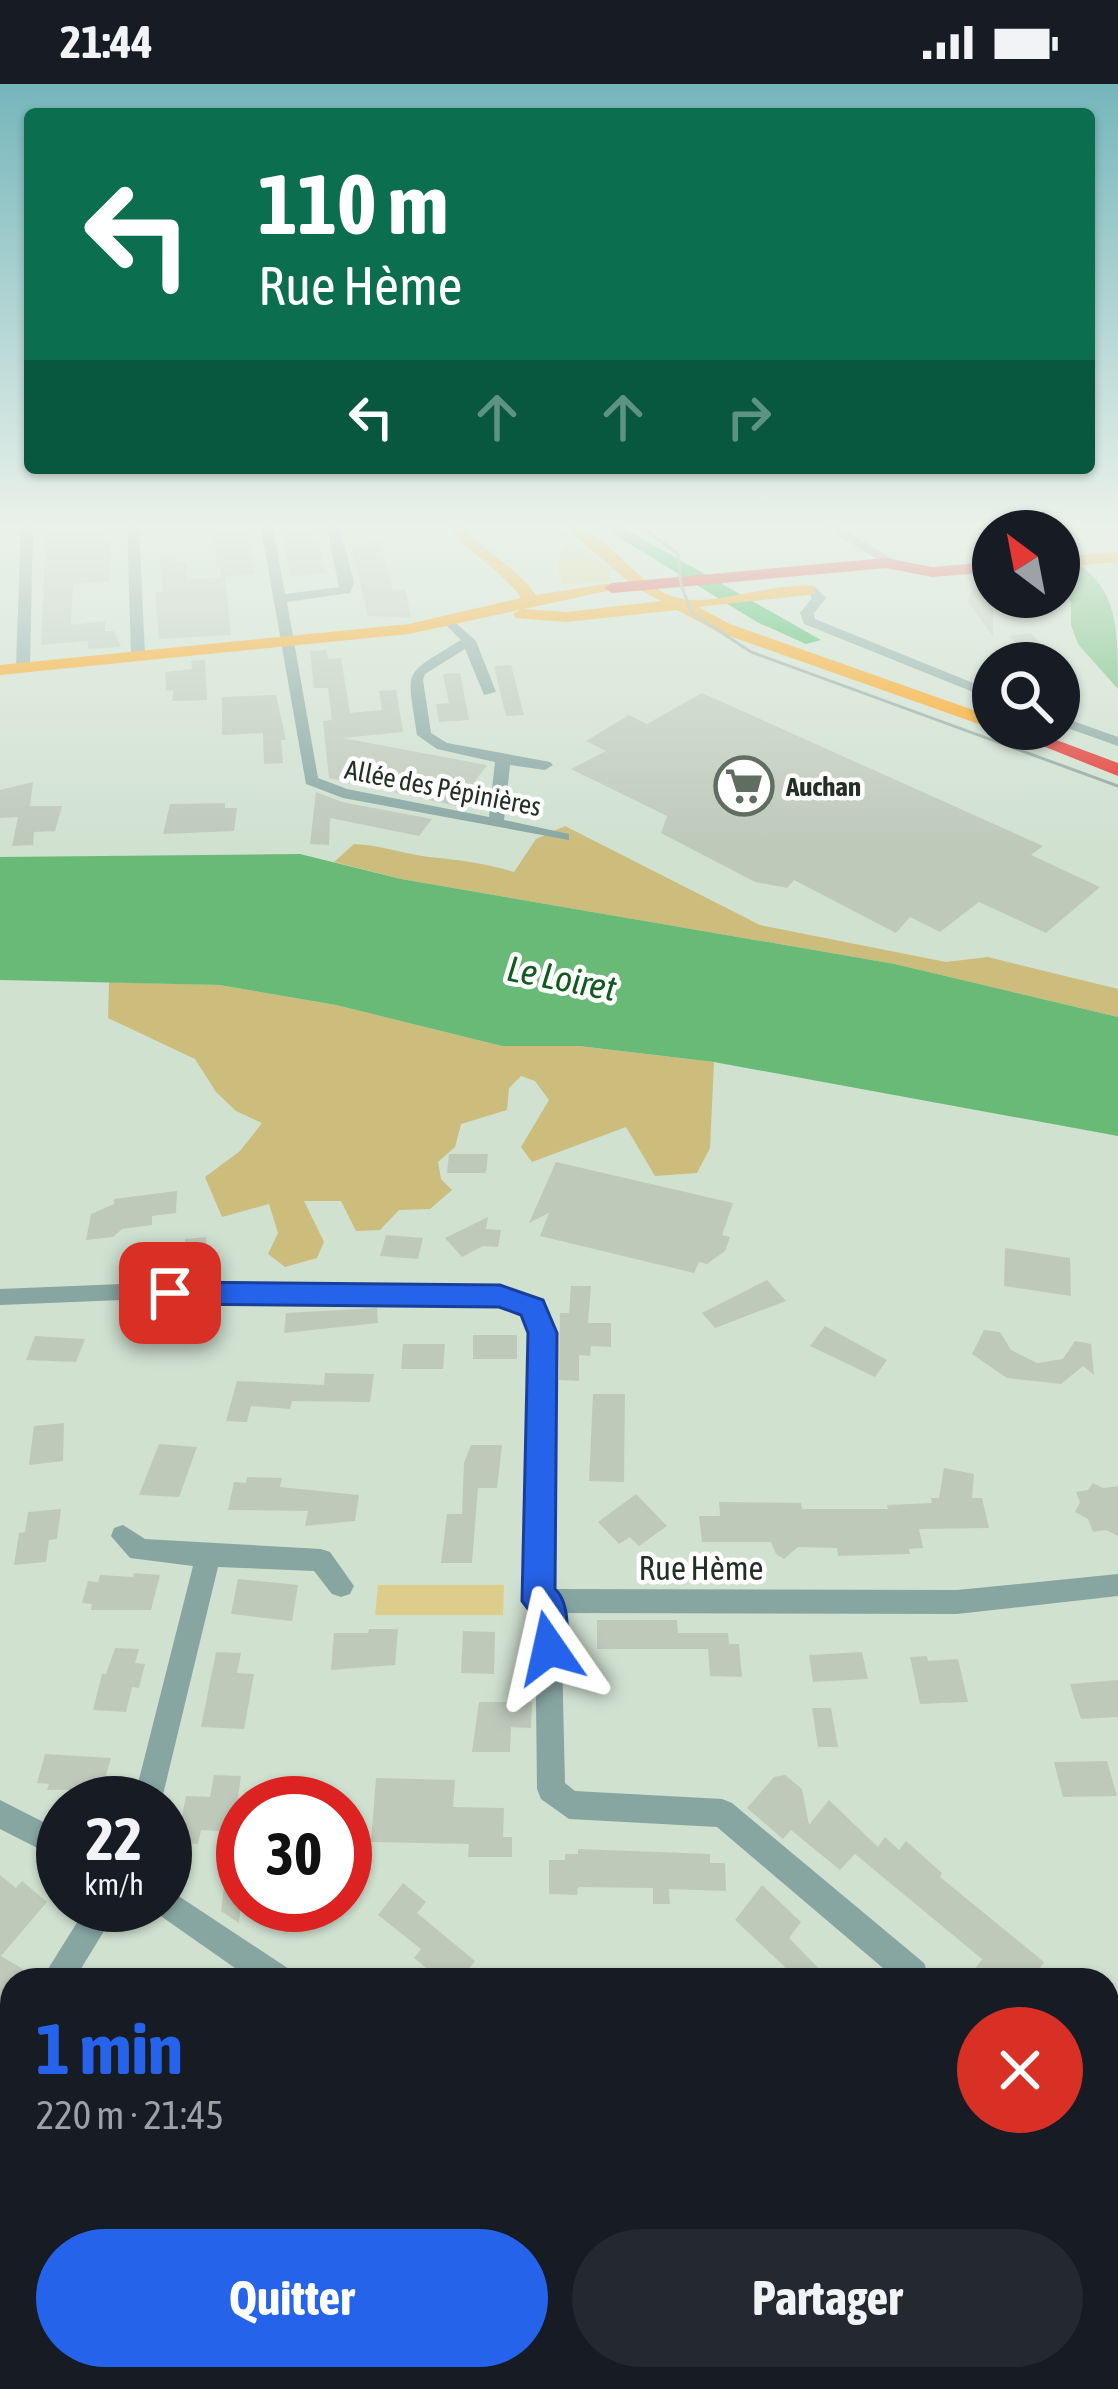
<!DOCTYPE html>
<html lang="fr">
<meta charset="utf-8">
<style>
:root{--surface:#171b24;--page:#242831;--text:#f1f3f6;--muted:#9ea1a6;--accent:#2563eb}
body{margin:0;font-family:"Asap Condensed",sans-serif;background:var(--page);color:var(--text);height:100vh;display:flex;flex-direction:column;font-size:45px;white-space:nowrap}
*{box-sizing:border-box;margin:0}
p{font-size:39px;color:var(--muted)}
.icon{flex:none;width:66px;height:66px;fill:none;stroke:currentColor;stroke-width:2;stroke-linecap:round;stroke-linejoin:round}
.map{position:relative;flex:1;overflow:hidden}
.sheet{position:absolute;left:0px;top:1884px;width:1119px;height:423px;display:flex;flex-direction:column;background:var(--surface);border-radius:36px 36px 0 0;box-shadow:0 3px 9px #0004}
.sheet>*{flex:none}
.banner{position:absolute;left:24px;top:24px;width:1071px;height:366px;border-radius:12px;box-shadow:0 3px 9px #0004;background:#0b6e4f;color:#fff;overflow:hidden}
.needle{width:78px;rotate:328deg}
.buttons{position:absolute;left:972px;top:426px;display:grid;gap:24px}
.buttons a{display:grid;place-items:center;width:108px;height:108px;border-radius:50%;background:var(--surface);box-shadow:0 3px 9px #0004;font-size:60px}
.speed{position:absolute;left:36px;top:1692px;display:flex;gap:24px;font-size:60px;font-weight:700;text-align:center}
.speed>*{display:grid;place-content:center;width:156px;height:156px;border-radius:50%;background:var(--surface);box-shadow:0 3px 9px #0004;line-height:1}
.speed small{font-size:30px;font-weight:400}
.speed .limit{border:18px solid #d22;background:#fff;color:#111}
.pin{position:absolute;display:grid;place-items:center;width:102px;height:102px;color:#fff;margin:-51px;border-radius:24px;box-shadow:0 6px 18px #0006}
.me{position:absolute;width:132px;margin:-66px;rotate:349deg;stroke-linejoin:round;filter:drop-shadow(0 0 9px #0008)}
.turn{display:flex;align-items:center;gap:42px;height:252px;padding:0 36px;font-size:54px}
.turn .icon{width:156px;height:156px;stroke-width:2.5}
.turn b{display:block;font-size:84px;line-height:102px}
.lanes{display:flex;align-items:center;height:114px;padding:0 36px;background:#0003;justify-content:center;gap:60px;direction:ltr}
.lanes .off{opacity:.35}
.round{display:grid;place-items:center;flex:none;width:126px;height:126px;border-radius:63px;background:var(--page)}
.headline{display:flex;align-items:center;justify-content:space-between;height:204px;padding:0 36px}
h1{font-size:72px;font-weight:700;line-height:90px;color:var(--accent)}
.action{display:flex;gap:24px;margin-top:auto;padding:24px 36px}
.action a{flex:1;height:138px;border-radius:72px;background:var(--accent);color:#fff;font-size:48px;font-weight:700;line-height:138px;text-align:center}
.action a+a{background:var(--page);color:var(--text)}
.status{display:flex;justify-content:space-between;align-items:center;height:84px;padding:0 60px;background:var(--surface);direction:ltr}
.status svg{height:33px;fill:currentColor}
.map>svg:first-child{display:block}
</style>
<div class="status"><b>21:44</b><svg viewBox="0 0 49 12"><path d="M0 12V9h3v3zM5 12V6h3v6zM10 12V3h3v9zM15 12V0h3v12zM26 1h20v11H26zM47 4h2v5h-2z"/></svg></div>
<div class="map">
<svg width="1118" height="2305" viewBox="0 0 1118 2305">
<rect width="100%" height="100%" fill="#d0e1d0"/>
<g fill="#ddcd8b">
<polygon points="547,438 554,438 610,486 608,498 562,500 557,481 565,456"/>
<polygon points="378,1501 504,1501 503,1531 375,1531"/>
</g>
<g fill="#ccbd7c">
<path d="M565,742L760,841L946,878L988,873L1118,905V933L895,880L401,795L334,778L354,760C381,761 403,770 429,773C459,776 485,779 514,788L536,755Z"/>
<polygon points="109,898 219,901 336,921 502,962 579,962 714,978 710,1064 697,1089 655,1092 626,1043 532,1078 521,1063 549,1016 535,997 521,992 509,1004 507,1026 461,1040 455,1063 438,1078 441,1095 452,1106 430,1125 399,1126 380,1146 356,1147 341,1117 304,1117 324,1158 317,1174 285,1183 268,1170 278,1149 269,1120 222,1133 205,1093 240,1067 262,1039 236,1027 216,1008 195,975 108,934"/>
</g>
<g fill="#6aba77">
<path d="M1059,469C1118,498 1118,536 1118,605L1078,560L1071,541V519L1059,497Z"/>
<polygon points="300,770 401,795 895,880 1118,933 1118,1052 714,978 579,962 502,962 336,921 219,901 0,896 0,773"/>
</g>
<g fill="#bec9ba">
<polygon points="247,438 254,490 221,493 210,441"/>
<polygon points="281,438 315,438 325,489 290,493"/>
<polygon points="111,445 109,497 73,500 71,541 105,537 105,547 114,547 121,563 88,565 88,557 41,561 46,448"/>
<polygon points="380,459 393,507 405,505 411,534 368,532 351,461"/>
<polygon points="176,470 177,478 186,478 187,496 225,493 231,551 159,555 155,508 163,508 160,471"/>
<polygon points="993,501 993,552 968,518 974,502"/>
<polygon points="1031,549 1054,575 1032,578 1009,552"/>
<polygon points="326,566 328,575 341,574 350,629 382,626 379,607 396,606 403,648 342,654 487,681 457,722 329,694 323,637 332,636 328,604 314,604 310,567"/>
<polygon points="205,576 207,616 172,617 174,606 166,607 165,588 192,585 191,577"/>
<polygon points="511,581 524,631 506,632 494,582"/>
<polygon points="460,589 469,636 439,638 436,620 449,619 443,590"/>
<polygon points="702,609 1043,762 1031,771 1100,803 1046,849 979,818 940,848 910,833 896,849 794,796 787,804 755,798 661,749 667,732 571,685 606,667 586,657 629,631 647,640"/>
<polygon points="276,611 286,656 281,656 283,679 264,680 263,649 222,651 222,613"/>
<polygon points="33,698 30,722 62,722 55,747 34,748 33,761 12,762 18,733 0,734 0,706"/>
<polygon points="316,708 342,718 432,735 419,752 330,734 329,761 310,760"/>
<polygon points="225,719 225,724 237,724 234,747 163,750 170,720"/>
<polygon points="449,1070 488,1070 486,1089 447,1089"/>
<polygon points="556,1078 733,1119 722,1151 730,1153 725,1167 707,1180 699,1178 694,1189 540,1152 549,1129 529,1139"/>
<polygon points="177,1107 176,1129 152,1132 152,1141 122,1145 113,1153 86,1156 91,1130 114,1120 114,1115"/>
<polygon points="488,1133 486,1145 501,1146 498,1163 483,1162 462,1173 445,1154"/>
<polygon points="386,1151 423,1154 418,1175 380,1172"/>
<polygon points="206,1153 207,1194 186,1196 185,1155"/>
<polygon points="1005,1164 1070,1174 1071,1212 1004,1202"/>
<polygon points="767,1196 786,1217 715,1244 702,1229"/>
<polygon points="571,1202 591,1202 588,1239 611,1239 611,1263 591,1262 590,1272 579,1271 579,1297 559,1296 560,1229 569,1229"/>
<polygon points="377,1224 378,1239 284,1249 286,1229"/>
<polygon points="825,1242 887,1276 875,1293 810,1262"/>
<polygon points="984,1246 1000,1248 1011,1266 1037,1279 1063,1275 1075,1257 1091,1260 1094,1291 1083,1282 1061,1300 1007,1294 972,1270"/>
<rect x="473" y="1251" width="44" height="24"/>
<polygon points="35,1252 85,1255 76,1278 26,1276"/>
<polygon points="403,1260 445,1260 443,1285 401,1285"/>
<polygon points="325,1289 374,1290 370,1318 292,1317 290,1325 251,1322 247,1338 226,1337 237,1297 324,1301"/>
<polygon points="593,1310 625,1310 624,1398 589,1397"/>
<polygon points="64,1339 63,1377 29,1381 34,1342"/>
<polygon points="159,1360 197,1363 179,1413 139,1411"/>
<polygon points="471,1361 502,1361 497,1404 478,1404 472,1479 441,1479 447,1430 462,1430 464,1379"/>
<polygon points="944,1384 974,1390 972,1414 982,1414 989,1444 919,1445 923,1464 909,1465 910,1470 838,1472 837,1464 798,1463 784,1475 776,1470 771,1458 702,1458 699,1432 720,1432 719,1418 801,1419 802,1425 888,1425 887,1421 932,1419 931,1414 939,1414"/>
<polygon points="247,1393 282,1394 280,1403 359,1411 355,1437 305,1442 308,1427 228,1426 234,1398 246,1399"/>
<polygon points="1093,1399 1103,1404 1118,1402 1118,1452 1106,1446 1093,1448 1088,1435 1075,1428 1080,1418 1076,1408 1088,1406"/>
<polygon points="636,1410 667,1442 639,1462 630,1453 619,1460 598,1438"/>
<polygon points="61,1425 57,1455 49,1456 46,1478 14,1481 19,1449 25,1448 28,1428"/>
<polygon points="134,1489 160,1491 151,1526 91,1526 92,1520 82,1519 88,1497 98,1498 100,1491 133,1493"/>
<polygon points="238,1495 298,1501 292,1537 231,1530"/>
<polygon points="597,1536 677,1536 678,1549 728,1549 729,1560 739,1560 742,1593 710,1592 708,1565 597,1565"/>
<polygon points="369,1545 398,1545 395,1581 331,1586 334,1549 368,1549"/>
<polygon points="463,1547 495,1548 494,1590 461,1589"/>
<polygon points="115,1564 139,1565 135,1579 145,1580 139,1604 132,1603 126,1628 93,1626 102,1590 106,1590"/>
<polygon points="216,1568 241,1569 237,1589 254,1590 244,1645 201,1643"/>
<polygon points="862,1568 868,1595 813,1598 809,1571"/>
<polygon points="927,1572 928,1577 958,1575 968,1618 920,1620 910,1573"/>
<polygon points="1118,1596 1118,1633 1081,1635 1070,1600"/>
<polygon points="479,1618 532,1618 531,1644 511,1643 510,1668 472,1668"/>
<polygon points="812,1624 831,1624 838,1663 818,1663"/>
<polygon points="45,1670 111,1674 102,1705 47,1706 49,1700 37,1699"/>
<polygon points="1107,1677 1117,1712 1063,1713 1054,1678"/>
<polygon points="214,1691 241,1692 233,1748 201,1746 198,1760 177,1759 186,1712 210,1713"/>
<polygon points="785,1691 802,1705 809,1741 829,1716 878,1763 885,1753 899,1766 906,1757 942,1789 940,1793 1044,1878 1033,1896 967,1896 982,1875 855,1770 840,1786 791,1746 783,1755 747,1724 774,1693"/>
<polygon points="376,1694 455,1696 453,1723 504,1724 503,1753 512,1753 512,1773 468,1773 469,1760 371,1758"/>
<polygon points="578,1765 710,1770 710,1779 725,1779 726,1807 669,1805 670,1820 653,1820 653,1804 578,1803 577,1811 549,1810 549,1776 565,1776 565,1770 578,1770"/>
<polygon points="0,1791 16,1804 22,1797 47,1818 1,1872 23,1885 0,1919"/>
<polygon points="225,1794 243,1794 239,1839 221,1827"/>
<polygon points="403,1799 426,1818 417,1829 475,1877 461,1896 441,1896 414,1874 421,1865 378,1831"/>
<polygon points="762,1801 801,1838 789,1854 830,1896 775,1896 785,1883 735,1836"/>
</g>
<g fill="none" stroke-linecap="round" stroke-linejoin="round">
<g fill="#87a6a2" fill-rule="evenodd">
<polygon points="21,438 33,438 30,583 23,587 16,583"/>
<polygon points="127,438 139,438 145,572 138,576 131,572"/>
<path d="M260,438H272L285,510L339,503L326,438H338L354,498L350,509L287,518L318,694L347,705L489,733L495,678L437,665L417,651C407,582 401,593 461,556L443,538L450,534L476,557L496,608L484,611L465,565L425,590L423,596L431,649L447,659L550,678L553,681L545,686L510,681L504,736L569,750V756L343,714L306,700Z"/>
<polygon points="817,438 832,438 899,479 888,482"/>
<polygon points="1108,438 1118,438 1118,445"/>
<polygon points="814,502 826,514 814,529 815,535 993,607 993,616 804,540 800,529 812,514 807,506"/>
<polygon points="1059,632 1118,653 1118,662 1059,641"/>
<path d="M122,1200L500,1204C530,1210 545,1219 554,1249L552,1505L957,1506L1118,1490V1512L957,1530L561,1529L565,1699L575,1707L722,1715L732,1719L924,1879L928,1890L926,1896H897L717,1743L569,1735L541,1715L537,1705L535,1527L530,1525L526,1517L532,1249L521,1228L500,1220L122,1216L0,1221V1205Z"/>
<polygon points="123,1441 145,1455 321,1465 330,1468 354,1502 350,1510 341,1513 332,1510 314,1487 218,1483 161,1719 133,1719 193,1482 130,1474 111,1452 114,1444"/>
<polygon points="0,1716 63,1748 63,1777 0,1745"/>
<polygon points="165,1803 289,1885 293,1896 252,1896 155,1828 152,1821 165,1821"/>
<polygon points="88,1821 120,1821 74,1896 41,1896"/>
<polygon points="12,1950 12,1992 0,1999 0,1956"/>
<polygon points="0,2087 12,2092 12,2127 0,2122"/>
<polygon points="192,2295 226,2295 227,2305 191,2305"/>
<polygon points="678,2295 718,2295 723,2305 682,2305"/>
</g>
<polygon fill="#30b455" fill-rule="evenodd" points="594,438 613,438 821,556 806,560 757,538"/>
<g fill="#ff9f0a" fill-rule="evenodd">
<path d="M445,438H461C481,468 516,481 536,511L612,499L620,504L409,550L0,591V581L409,540L521,514C501,484 465,469 445,438Z"/>
<path d="M558,438C607,438 634,507 683,515C717,521 776,498 814,502V510L808,511L698,523L730,540L993,633V645L718,548L677,526L567,538L516,534L513,530L522,525L567,528L661,517L636,504Z"/>
<polygon points="1118,468 1118,478 1059,483 1059,473"/>
</g>
<g fill="#e5322d" fill-rule="evenodd">
<polygon points="886,474 932,483 993,478 993,488 932,493 886,484 612,509 604,504 612,499"/>
<polygon points="1000,645 1027,645 1118,679 1118,692"/>
</g>
<polyline stroke="#8fa6a0" stroke-width="3" points="635,438 678,470 681,501 692,529 751,568 1118,702"/>
</g>
<linearGradient id="sky" x2="0" y2="1"><stop stop-color="#75b6bb"/><stop offset="0.58" stop-color="#eaf2ea"/><stop offset="1" stop-color="#eaf2ea" stop-opacity="0"/></linearGradient>
<rect width="1118" height="761" fill="url(#sky)"/>
<path fill="#2563eb" stroke="#184099" stroke-width="3" d="M170,1198L500,1201L543,1216L557,1249L555,1505C570,1519 570,1556 561,1575L549,1580L537,1575L532,1564V1530L522,1517L528,1249L521,1231L499,1223L170,1220L155,1209Z"/>
<defs>
<g id="supermarket-ring" transform="scale(3)"><circle r="9.5" fill="#fff" stroke="#606e61" stroke-width="1.5"/><path d="M-6-5.5h2.5l.6 2H6L4.5 2H-2.5L-4.4-4H-6ZM-1.5 3.2a1.3 1.3 0 1 0 .1 0ZM3 3.2a1.3 1.3 0 1 0 .1 0Z" fill="#606e61"/></g>
</defs>
<g fill-rule="evenodd">
<use href="#supermarket-ring" x="744" y="702"/>
</g>
<g text-anchor="middle" dominant-baseline="central" stroke-width="9" stroke-linejoin="round" paint-order="stroke">
<g font-size="27" font-weight="bold" fill="#243025" stroke="#fff" text-anchor="start">
<text x="786" y="702">Auchan</text>
</g>
<g font-size="27" fill="#243025" stroke="#fff">
<text transform="translate(443 704) rotate(11)">Allée des Pépinières</text>
</g>
<g font-size="33" fill="#243025" stroke="#fff">
<text x="701" y="1484">Rue Hème</text>
</g>
<g font-size="36" font-style="italic" fill="#115b21" stroke="#fff">
<text transform="translate(562 894) rotate(11)">Le Loiret</text>
</g>
</g>
</svg>
<div class="buttons">
<a><svg class="needle" viewBox="-14 -14 28 28"><path d="M0-13l5 13h-10z" fill="#e53935"/><path d="M0 13l5-13h-10z" fill="#9ea1a6"/></svg></a>
<a><svg class="icon" aria-label="search" viewBox="0 0 24 24"><circle cx="10" cy="10" r="6"/><path d="M15 15l6 6"/></svg></a>
</div>
<div class="speed"><div>22<small>km/h</small></div><div class="limit">30</div></div>
<div class="pin" style="left:170px;top:1209px;background:#d93025"><svg class="icon" aria-label="arrive" viewBox="0 0 24 24"><path d="M6 21V4h12l-3 4 3 4H6"/></svg></div>
<svg class="me" style="left:549px;top:1564px" viewBox="-20 -20 40 40"><path d="M0-17L14 15 0 8-14 15z" fill="#2563eb" stroke="#fff" stroke-width="4"/></svg>
<div class="banner">
<div class="turn"><svg class="icon" aria-label="left" viewBox="0 0 24 24"><path d="M17 20v-9H6M10 6l-5 5 5 5"/></svg><div><b>110 m</b>Rue Hème</div></div>
<div class="lanes"><svg class="icon" aria-label="left" viewBox="0 0 24 24"><path d="M17 20v-9H6M10 6l-5 5 5 5"/></svg><svg class="icon off" aria-label="ahead" viewBox="0 0 24 24"><path d="M12 20V5M6 11l6-6 6 6"/></svg><svg class="icon off" aria-label="ahead" viewBox="0 0 24 24"><path d="M12 20V5M6 11l6-6 6 6"/></svg><svg class="icon off" aria-label="right" viewBox="0 0 24 24"><path d="M7 20v-9h11M14 6l5 5-5 5"/></svg></div>
</div>
<section class="sheet">
<div class="headline"><div><h1>1 min</h1><p>220 m · 21:45</p></div><a class="round" style="background:#d93025;color:#fff"><svg class="icon" aria-label="close" viewBox="0 0 24 24"><path d="M6 6l12 12M18 6L6 18"/></svg></a></div>
<div class="action"><a>Quitter</a><a>Partager</a></div>
</section>
</div>
